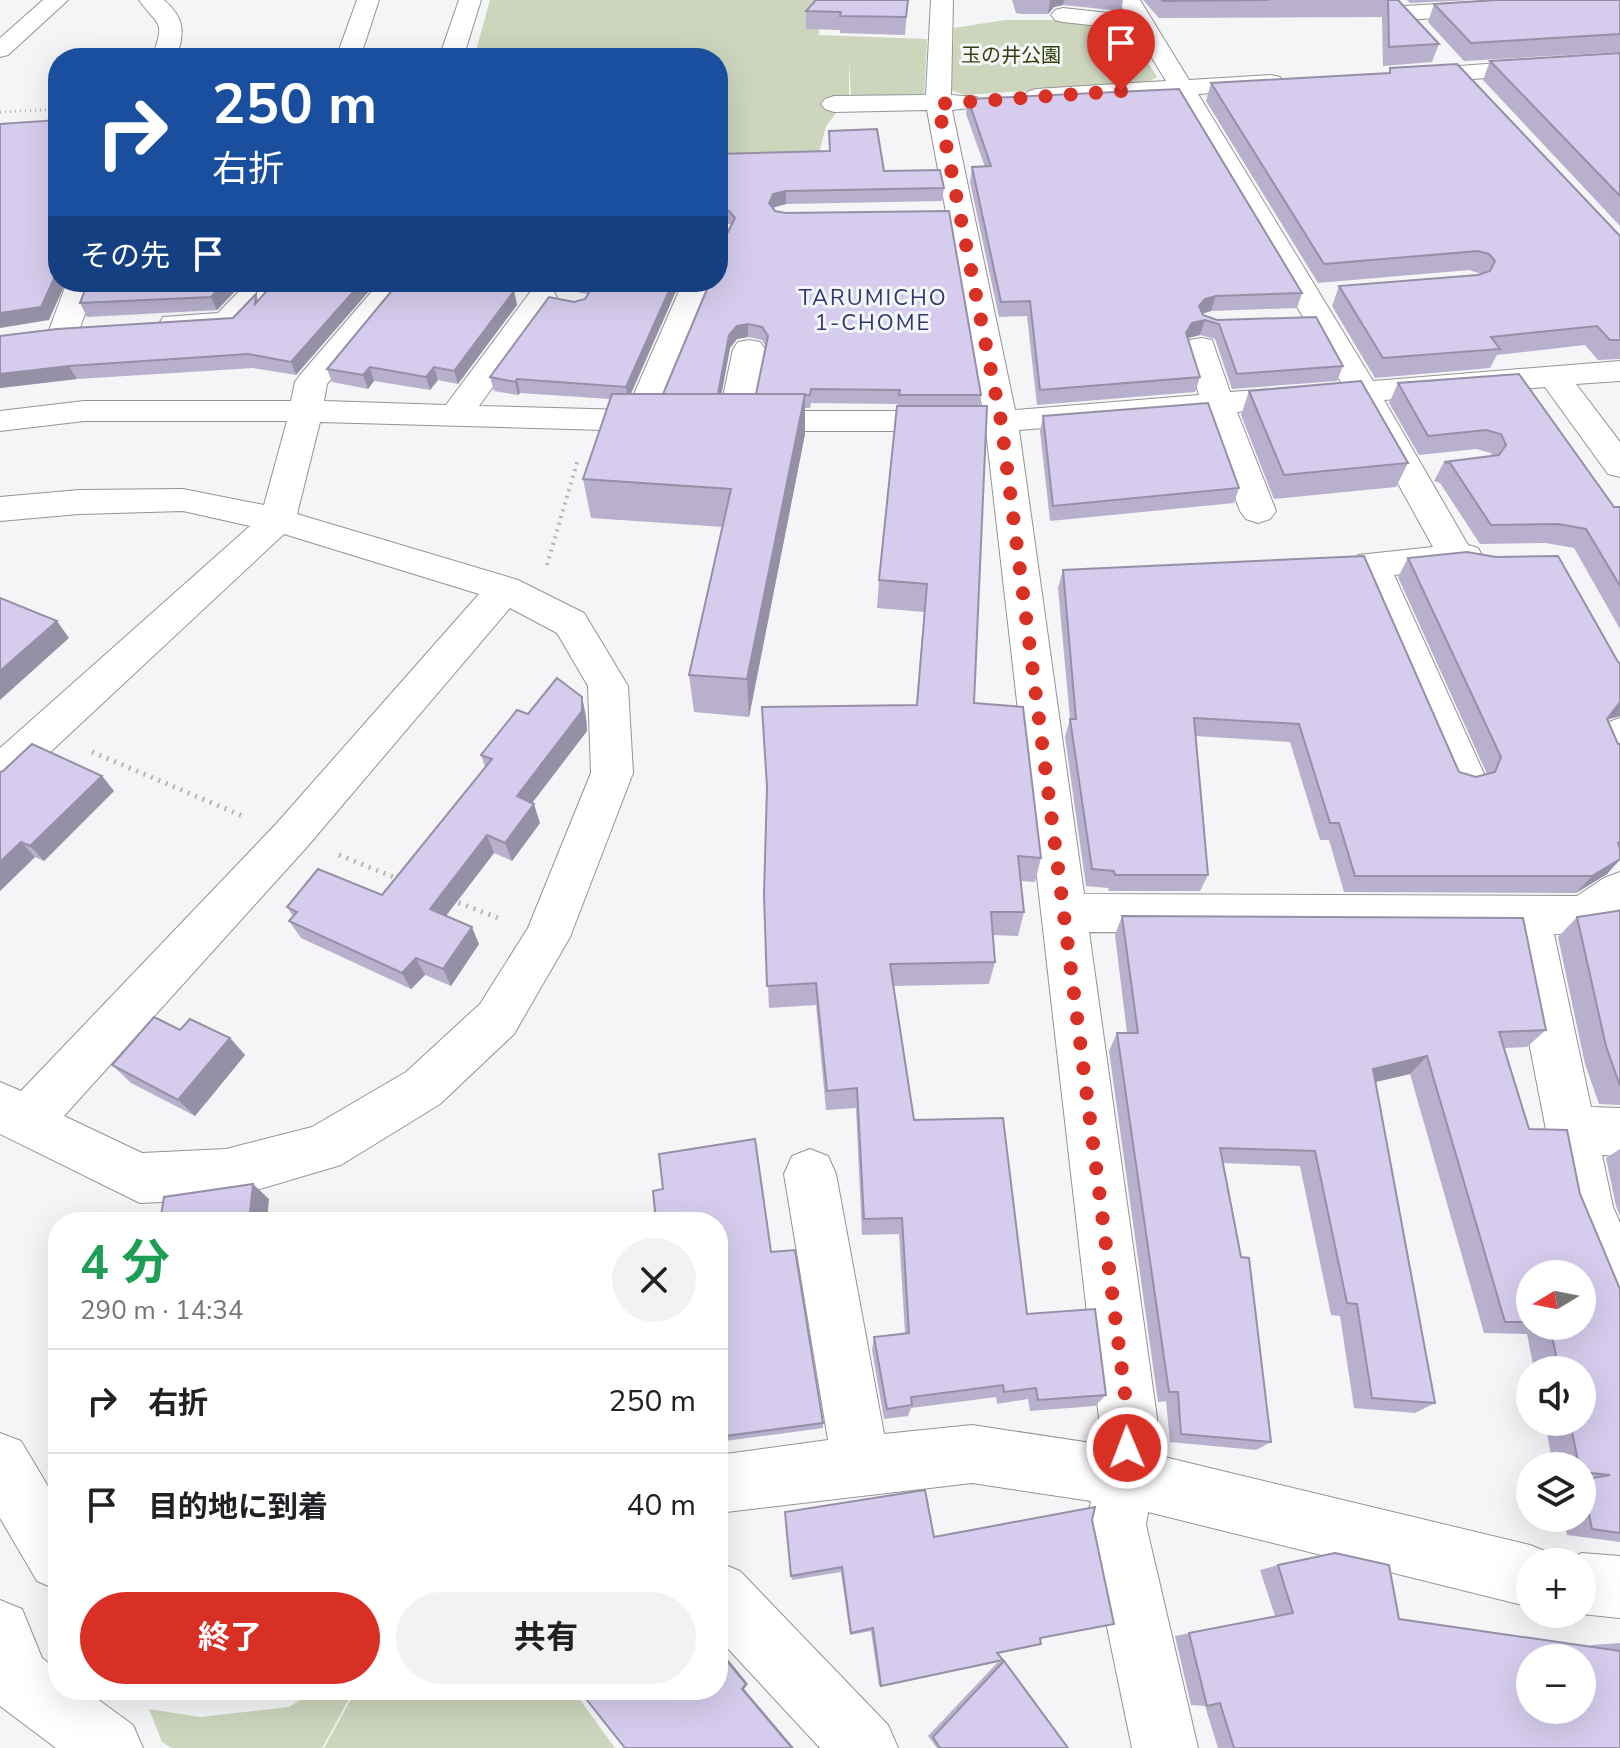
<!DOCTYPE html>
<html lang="ja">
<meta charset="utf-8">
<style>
:root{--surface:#fff;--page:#f2f2f2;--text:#202124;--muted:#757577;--line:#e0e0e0;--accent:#d93025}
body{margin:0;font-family:"Nunito Sans","Noto Sans JP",sans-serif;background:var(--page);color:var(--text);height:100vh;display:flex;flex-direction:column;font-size:30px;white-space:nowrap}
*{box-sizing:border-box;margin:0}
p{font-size:26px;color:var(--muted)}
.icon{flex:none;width:44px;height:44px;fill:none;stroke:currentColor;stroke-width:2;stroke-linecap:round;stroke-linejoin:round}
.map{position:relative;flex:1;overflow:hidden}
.panel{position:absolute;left:48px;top:1212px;width:680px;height:488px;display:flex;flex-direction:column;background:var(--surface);border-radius:32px;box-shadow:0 8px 32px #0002}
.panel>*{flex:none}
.hud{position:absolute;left:48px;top:48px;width:680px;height:244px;border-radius:32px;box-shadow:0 8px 32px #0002;background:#1a4fa0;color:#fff;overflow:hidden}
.needle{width:52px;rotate:260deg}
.controls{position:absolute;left:1516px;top:1260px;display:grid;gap:16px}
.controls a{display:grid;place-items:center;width:80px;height:80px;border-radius:50%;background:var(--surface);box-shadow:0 8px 32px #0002;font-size:40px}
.pin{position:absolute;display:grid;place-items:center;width:68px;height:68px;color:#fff;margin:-82px -34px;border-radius:50% 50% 50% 0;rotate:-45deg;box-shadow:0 0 8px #0007}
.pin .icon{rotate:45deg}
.me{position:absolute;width:88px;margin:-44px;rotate:359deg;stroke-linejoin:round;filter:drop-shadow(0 0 6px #0008)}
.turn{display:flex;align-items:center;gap:28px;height:168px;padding:0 32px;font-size:36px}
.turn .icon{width:104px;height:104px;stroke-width:2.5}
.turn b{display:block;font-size:56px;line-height:68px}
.then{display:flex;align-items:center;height:76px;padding:0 32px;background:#0003;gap:16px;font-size:30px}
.round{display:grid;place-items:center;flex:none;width:84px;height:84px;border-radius:42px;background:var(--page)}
.headline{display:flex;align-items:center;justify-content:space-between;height:136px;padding:0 32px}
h1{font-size:48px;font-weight:700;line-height:60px;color:#1e9e55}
.button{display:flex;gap:16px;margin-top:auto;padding:16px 32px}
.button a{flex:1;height:92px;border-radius:48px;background:var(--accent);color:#fff;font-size:32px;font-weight:700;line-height:92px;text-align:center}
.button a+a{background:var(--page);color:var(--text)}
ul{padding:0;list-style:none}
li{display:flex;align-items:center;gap:24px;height:104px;padding:0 32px;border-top:2px solid var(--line)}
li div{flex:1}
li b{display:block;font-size:30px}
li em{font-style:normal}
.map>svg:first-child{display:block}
</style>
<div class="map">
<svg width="1620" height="1748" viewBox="0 0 1620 1748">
<rect width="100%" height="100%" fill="#f4f5f6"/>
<g fill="#cdd5bd">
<polygon points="490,0 826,0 820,7 819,35 927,39 924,98 851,97 849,60 849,97 826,126 819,153 718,160 718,58 474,58"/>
<polygon points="1005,20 1077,20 1125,26 1157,77 1148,82 965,95 951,90 954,28"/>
<polygon points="315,1690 354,1690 322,1748 172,1748 162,1742 149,1709 200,1717 289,1707"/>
<polygon points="356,1690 573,1690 615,1748 324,1748"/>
</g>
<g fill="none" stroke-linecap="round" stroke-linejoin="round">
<g stroke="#949496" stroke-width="2">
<g id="minor">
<polygon points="43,0 68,0 8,55 0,57 0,38"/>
<path d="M139,0H164C185,18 185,33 176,58H152C166,19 159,28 139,0Z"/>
<polygon points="357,0 379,0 360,58 336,58"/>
<polygon points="459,0 481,0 463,58 439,58"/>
<path d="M931,0H953L951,95L977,97L981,102L977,107L952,110L1015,410L1199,395L1185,347L1190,340L1201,338L1212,340L1230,392L1342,384L1174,96L1036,105L1027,102L1023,97L1027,92L1036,89L1166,81L1135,30L1063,22L1055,20L1051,15L1055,10L1063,8L1126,15L1118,0H1140L1189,80L1271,75L1280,77L1283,82L1280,87L1271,89L1198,94L1373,381L1620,361V381L1576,384L1620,442V477L1608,474L1545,387L1384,400L1468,545L1478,548L1483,557L1478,566L1394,575L1485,776L1479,788L1464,792L1449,788L1443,776L1353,564L1358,555L1433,547L1353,402L1237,412L1276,511L1270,519L1258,523L1246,519L1240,511L1205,415L1019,430L1084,894L1577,896L1604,878L1620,872V915C1597,931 1581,934 1554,934L1591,1107L1620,1108V1156L1602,1155L1613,1207L1620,1223V1314L1601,1306L1561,1207L1508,934L1089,932L1157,1418L1156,1455L1530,1545L1552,1554L1555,1562H1530V1607L1148,1512L1146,1525L1198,1748H1132L1086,1525L1091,1501L972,1483L718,1513V1455L828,1440L784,1174L792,1156L810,1149L828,1156L836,1174L884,1434L972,1425L1098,1444L1099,1418L986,431H735L723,428L718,421L733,349L738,342L749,340L760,342L765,349L753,411H983L927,110L834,112L825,109L821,104L825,99L834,96L926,95Z"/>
<polygon points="1506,0 1534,0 1529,11 1521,13 1404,20 1396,18 1392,13 1396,8 1404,6"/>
<polygon points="1620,54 1620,68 1406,84 1397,82 1394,77 1397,72 1406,70"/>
<polygon points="67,282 97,282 79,330 75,337 64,339 53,337 49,330"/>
<polygon points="248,282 280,282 238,328 174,333 163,331 159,324 163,317 218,313"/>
<path d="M380,282H411L327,384L324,401L446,405L531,291L542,288L553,291L557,297L479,406L627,410L683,282H713L660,411L675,414L680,421L675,428L639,431L320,422L297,514L518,580L584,613L628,686L633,773L570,937L514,1034L440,1104L341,1165L226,1199L140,1203L0,1134V1082L21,1091L276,824L479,594L284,534L15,785L0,789V748L250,526L183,511L79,514L0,521V497L79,490L183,489L264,505L287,421H84L0,431V411L84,401H291L295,382L300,375ZM510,608L557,633L588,686L591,773L528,928L480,1004L406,1072L312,1127L226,1149L142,1153L64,1116L306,848Z"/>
<polygon points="1620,718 1620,765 1606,760 1595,739 1606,723"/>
<polygon points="0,1433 21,1441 58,1503 58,1590 37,1581 0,1518"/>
<polygon points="1582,1553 1620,1556 1620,1618 1581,1614 1582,1562 1561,1562"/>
<polygon points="718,1562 740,1571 888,1725 898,1748 820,1748 718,1638"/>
<polygon points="0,1600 22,1609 42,1658 58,1670 58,1690 85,1690 133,1725 143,1748 56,1748 0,1706"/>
</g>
</g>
<polyline stroke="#b4b5b5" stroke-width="3" stroke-dasharray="1 4" stroke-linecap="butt" points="0,112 58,109"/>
<polyline stroke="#b4b5b5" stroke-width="4" stroke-dasharray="2 5" stroke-linecap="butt" points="547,565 578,459"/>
<g stroke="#b4b5b5" stroke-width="5" stroke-dasharray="2 6" stroke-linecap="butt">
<polyline points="92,752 245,817"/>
<polyline points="339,855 401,880"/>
<polyline points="451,900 501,919"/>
</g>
<use href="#minor" fill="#fff" fill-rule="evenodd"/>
</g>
<g fill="#b8b0cd" fill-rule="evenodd">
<polygon points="908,0 905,35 840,33 840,30 806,29 806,11"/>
<polygon points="1012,0 1123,0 1121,11 1063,5 1054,7 1048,14 1021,14 1016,13"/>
<polygon points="1143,0 1398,0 1439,44 1432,62 1383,66 1382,17 1159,18"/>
<polygon points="1407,0 1471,0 1410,3"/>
<polygon points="1620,0 1620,52 1464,61 1428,22 1434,4"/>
<polygon points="1620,53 1620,226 1483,80 1490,61"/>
<polygon points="1390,68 1620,236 1620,359 1598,360 1585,345 1497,355 1490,368 1375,378 1332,306 1339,286 1481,274 1469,270 1318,283 1206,101 1211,83 1388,74"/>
<polygon points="968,99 1302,293 1297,308 1211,311 1202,314 1203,315 1343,366 1337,381 1232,389 1215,339 1200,335 1188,338 1200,377 1195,392 1037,405 1027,316 999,317 970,182 972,167 985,167 966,114"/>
<path d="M829,131L884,171L944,188L942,201L786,204L773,208L981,395L980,406L974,703L1041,858L1035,882L1021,881L1024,912L1018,936L993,935L995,962L989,984L893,986L914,1120L1027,1314L1106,1395L1095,1406L1030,1411L1028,1399L997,1404L996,1397L911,1408L908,1416L884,1419L872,1350L874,1337L905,1333L899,1234L862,1235L856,1108L826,1110L816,1005L769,1008L764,895L916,705L924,612L877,608L879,580L898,404L811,403L810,408H805V434L749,717L694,712L689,675L723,527L591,518L583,479L610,399L520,393L518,395L494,391L490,377L574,302L585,299L587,295V294L524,282H680L631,394H663L710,282L731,226L730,224L718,223V154L829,151ZM748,337L762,340L766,346L756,394H721L730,348L737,339Z"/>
<polygon points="244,282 217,310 87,317 80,303"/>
<polygon points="275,282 296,375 253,368 77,379 0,388 0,336 233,318 256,294 258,300"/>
<polygon points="494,283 493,286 514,291 517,305 458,384 438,380 430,390 374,381 368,389 332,382 327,369"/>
<polygon points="1519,374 1614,507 1620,507 1620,629 1574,548 1546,543 1480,544 1440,483 1434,481 1444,462 1492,456 1491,453 1476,449 1419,455 1389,403 1398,383"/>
<polygon points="1249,391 1408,463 1396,487 1274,499 1241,415"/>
<polygon points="1043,416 1239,488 1234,503 1050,521 1040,431"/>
<polygon points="1408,558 1620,663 1620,716 1607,720 1618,744 1620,744 1620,860 1607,874 1576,893 1344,892 1329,840 1320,840 1290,742 1195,736 1208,875 1200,891 1109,891 1108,888 1086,886 1065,737 1070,719 1058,588 1063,570 1459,772 1476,777 1487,774 1398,577"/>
<polygon points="582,697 586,717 587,731 532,803 540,823 512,861 494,853 446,916 479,944 451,986 425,975 411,989 301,938 289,921 293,916 287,907 382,895 485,767 481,755 528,714"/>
<polygon points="0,772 102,776 114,791 44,861 35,857 0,891"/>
<polygon points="1620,910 1620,1105 1599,1104 1585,1064 1558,937 1577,917 1617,911"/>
<path d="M1122,916L1546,1030L1527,1047L1504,1048L1529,1129L1580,1194L1620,1289V1542L1567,1535L1563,1518H1582V1466H1553L1545,1422H1582V1370H1534L1527,1334L1484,1333L1410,1074L1375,1082L1435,1403L1415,1413L1354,1408L1340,1316L1331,1315L1300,1166L1223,1163L1271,1442L1256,1450L1170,1442L1166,1401L1158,1402L1109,1051L1117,1033H1127L1115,935ZM1530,1274L1582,1326H1530Z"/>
<polygon points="180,1030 230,1038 245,1055 195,1116 131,1083 112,1065"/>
<polygon points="1620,1149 1620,1216 1616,1206 1606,1158"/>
<polygon points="718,1222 771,1252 823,1423 823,1428 718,1442"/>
<polygon points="785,1512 934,1537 1040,1639 998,1653 1003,1660 879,1686 871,1631 850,1635 841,1572 792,1580"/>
<polygon points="1278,1565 1399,1619 1591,1647 1591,1645 1620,1643 1620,1748 1218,1748 1205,1706 1191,1705 1175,1636 1275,1616 1260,1570"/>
<polygon points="1004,1661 1068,1748 937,1748 928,1736 997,1663"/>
</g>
<g fill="#9690a7">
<polygon points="1050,0 1064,0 1063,5 1054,7 1048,14"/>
<polygon points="786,191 786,204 774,207 770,217 769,203 773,194"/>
<polygon points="58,270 58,282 66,282 49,320 0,328 0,313"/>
<polygon points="225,282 244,282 217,310 211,297"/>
<polygon points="362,282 377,282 296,375 291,362"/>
<polygon points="673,282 680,282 628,400 626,387"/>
<polygon points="514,291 517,305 458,384 454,371"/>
<polygon points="1216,296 1211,311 1200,314 1199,306 1205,299"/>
<polygon points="1205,320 1200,335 1188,338 1186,333 1192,323"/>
<polygon points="748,324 748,337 737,339 730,348 719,408 718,395 729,335 737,326"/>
<polygon points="69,366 77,379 0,388 0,374"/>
<polygon points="370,367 374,381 368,389 363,375"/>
<polygon points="434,367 438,380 430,390 426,377"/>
<polygon points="517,379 520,393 518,395 515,382"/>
<polygon points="805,394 805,434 749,717 747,679"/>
<polygon points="57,621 69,638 0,700 0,671"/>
<polygon points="582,697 586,717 587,731 523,815 517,796"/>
<polygon points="1620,702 1620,716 1605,720"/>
<polygon points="102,776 114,791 44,861 30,846"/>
<polygon points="534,804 540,823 512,861 505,843"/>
<polygon points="487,835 494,853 438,926 430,909"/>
<polygon points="21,842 35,857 0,891 0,862"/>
<polygon points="1620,859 1607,874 1576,893 1592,876"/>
<polygon points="472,927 479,944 451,986 443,969"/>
<polygon points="416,958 425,975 411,989 402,973"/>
<polygon points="230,1038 245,1055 195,1116 178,1100"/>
<polygon points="1427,1056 1410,1074 1358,1086 1373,1069"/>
<polygon points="253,1184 269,1199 267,1222 249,1222"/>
<polygon points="718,1650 721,1651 748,1684 744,1689 794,1748 792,1748 742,1689"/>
</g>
<g fill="#d6cdee" stroke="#9690a7" stroke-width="2" fill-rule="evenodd">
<polygon points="816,0 908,0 906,17 840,16 841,12 806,11"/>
<polygon points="1162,0 1269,0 1163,1"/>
<polygon points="1388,0 1398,0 1439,44 1389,47"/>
<polygon points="1497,0 1620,0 1620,34 1471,43 1434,4"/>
<polygon points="1620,53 1620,196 1490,61"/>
<polygon points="1457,64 1620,236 1620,340 1610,340 1597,326 1491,337 1500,349 1383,358 1339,286 1478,275 1490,271 1495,261 1489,254 1478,251 1324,264 1211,83 1390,73 1390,68"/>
<polygon points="1179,89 1302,293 1216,296 1205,299 1199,306 1203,315 1217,320 1316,317 1343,366 1237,374 1219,324 1205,320 1192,323 1186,333 1200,377 1040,390 1030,301 1001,302 972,167 991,166 968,99"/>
<polygon points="58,120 58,270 41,307 0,313 0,124"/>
<polygon points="877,129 884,171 940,170 944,188 786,191 773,194 769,203 775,211 786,213 949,211 981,395 899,395 900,390 811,389 810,395 756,394 768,336 762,327 748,324 737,326 729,335 718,394 663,394 710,282 718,282 718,234 728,232 735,218 729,211 718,210 718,154 830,151 829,131"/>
<polygon points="88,282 225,282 211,297 80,303"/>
<polygon points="275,282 362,282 291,362 248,354 69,366 0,374 0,336 57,329 233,318 256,294 255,304"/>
<polygon points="399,282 490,282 493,287 514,291 454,371 434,367 426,377 370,367 363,375 327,369"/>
<polygon points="585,282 673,282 626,387 517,379 515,382 490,377 549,297 574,302 585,299 590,291"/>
<polygon points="1519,374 1614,507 1620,507 1620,586 1586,529 1558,524 1491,525 1450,463 1444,462 1499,455 1506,445 1501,434 1486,430 1428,436 1398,383"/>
<polygon points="1361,381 1408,463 1284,475 1249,391"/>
<polygon points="612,394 805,394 747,679 689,675 731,489 583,479"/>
<polygon points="1208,403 1239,488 1053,506 1043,416"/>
<polygon points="897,406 987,406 974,703 1023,707 1041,858 1018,856 1024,912 991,912 995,962 890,964 914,1120 1003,1118 1027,1314 1095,1309 1106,1395 1038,1400 1036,1388 1004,1392 1003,1385 911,1397 912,1405 887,1409 874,1337 909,1333 902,1218 864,1219 857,1088 827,1091 816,983 767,986 764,895 767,787 762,707 917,705 927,584 879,580"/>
<polygon points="1467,552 1496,557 1558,556 1618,662 1620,663 1620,702 1607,719 1618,744 1620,744 1620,842 1618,843 1620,849 1620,859 1592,876 1355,876 1339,823 1330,823 1299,724 1194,718 1208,875 1115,875 1114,871 1092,869 1070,719 1076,719 1063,570 1364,556 1459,772 1476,777 1495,772 1501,757 1408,558"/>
<polygon points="0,598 57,621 0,671"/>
<polygon points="557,678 582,697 582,711 517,796 534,804 505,843 487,835 430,909 472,927 443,969 416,958 402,973 289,921 297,912 287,907 318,869 382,895 492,759 481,755 517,710 528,714"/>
<polygon points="32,744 102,776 30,846 21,842 0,862 0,772 3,771"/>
<polygon points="1620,910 1620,1086 1606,1046 1577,917 1617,911"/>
<polygon points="1122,916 1523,918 1546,1030 1499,1032 1529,1129 1567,1130 1580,1194 1620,1289 1620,1533 1592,1529 1582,1480 1610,1475 1582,1472 1582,1466 1579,1466 1570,1422 1582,1422 1582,1370 1559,1370 1550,1326 1582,1326 1582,1274 1530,1274 1530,1322 1505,1322 1427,1056 1373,1069 1435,1403 1372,1398 1357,1304 1347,1303 1315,1151 1220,1148 1241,1257 1249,1258 1271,1442 1181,1434 1178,1392 1169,1392 1117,1033 1138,1033"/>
<polygon points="154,1017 180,1030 190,1019 230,1038 178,1100 112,1065"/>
<polygon points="755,1139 771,1252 795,1250 823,1423 718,1437 718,1222 656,1222 653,1191 663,1189 659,1154"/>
<polygon points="253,1184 249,1222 160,1222 164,1197"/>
<polygon points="925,1490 934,1537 1095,1507 1092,1520 1114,1624 1040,1638 1041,1644 997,1653 1003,1660 881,1686 873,1628 851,1633 842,1567 791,1576 785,1512"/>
<path d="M1335,1553L1389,1565L1399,1619L1620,1651V1748H1234L1220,1703L1207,1706L1189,1633L1293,1613L1278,1565ZM1530,1658H1582V1710H1530Z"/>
<polygon points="718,1650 746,1684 742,1689 792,1748 625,1748 579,1690 718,1690"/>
<polygon points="1004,1661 1068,1748 940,1748 933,1737"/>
</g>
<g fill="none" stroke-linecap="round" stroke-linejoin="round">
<polyline stroke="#d93025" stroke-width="14" stroke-dasharray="0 25.2" points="1121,91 938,104 1001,421 1128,1418 1127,1448"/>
</g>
<g text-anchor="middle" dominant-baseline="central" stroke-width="6" stroke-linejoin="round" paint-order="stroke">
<g font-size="20" fill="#33400d" stroke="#f4f5f6">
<text x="1011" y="55">玉の井公園</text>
</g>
<g font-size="22" letter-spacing="2" fill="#2f3771" stroke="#f4f5f6">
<text x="873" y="298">TARUMICHO<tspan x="873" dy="25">1-CHOME</tspan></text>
</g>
</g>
</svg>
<div class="controls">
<a><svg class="needle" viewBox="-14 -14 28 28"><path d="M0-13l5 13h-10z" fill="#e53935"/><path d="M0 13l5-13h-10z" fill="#757577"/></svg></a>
<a><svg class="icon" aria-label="sound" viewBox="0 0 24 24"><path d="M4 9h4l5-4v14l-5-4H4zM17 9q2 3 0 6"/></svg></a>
<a><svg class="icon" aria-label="layers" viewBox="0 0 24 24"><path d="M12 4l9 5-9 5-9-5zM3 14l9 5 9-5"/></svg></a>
<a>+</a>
<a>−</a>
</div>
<div class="pin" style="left:1121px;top:91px;background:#d93025"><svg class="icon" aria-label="arrive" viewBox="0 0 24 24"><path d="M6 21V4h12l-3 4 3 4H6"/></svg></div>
<svg class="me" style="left:1127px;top:1448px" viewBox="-20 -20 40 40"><circle r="17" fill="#d93025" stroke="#fff" stroke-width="3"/><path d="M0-11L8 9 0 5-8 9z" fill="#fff"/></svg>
<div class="hud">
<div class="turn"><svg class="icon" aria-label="right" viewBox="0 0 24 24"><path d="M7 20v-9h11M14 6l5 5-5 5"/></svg><div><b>250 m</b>右折</div></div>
<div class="then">その先<svg class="icon" aria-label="arrive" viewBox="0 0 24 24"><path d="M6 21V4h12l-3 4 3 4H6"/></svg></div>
</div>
<section class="panel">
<div class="headline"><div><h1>4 分</h1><p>290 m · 14:34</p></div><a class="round"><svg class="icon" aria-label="close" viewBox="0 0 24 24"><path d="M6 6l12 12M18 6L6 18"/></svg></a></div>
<ul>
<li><svg class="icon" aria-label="right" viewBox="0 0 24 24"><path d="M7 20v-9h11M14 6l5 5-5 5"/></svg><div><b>右折</b></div><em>250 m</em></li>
<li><svg class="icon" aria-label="arrive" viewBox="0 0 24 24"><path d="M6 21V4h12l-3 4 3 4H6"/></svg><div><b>目的地に到着</b></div><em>40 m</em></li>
</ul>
<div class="button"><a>終了</a><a>共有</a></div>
</section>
</div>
